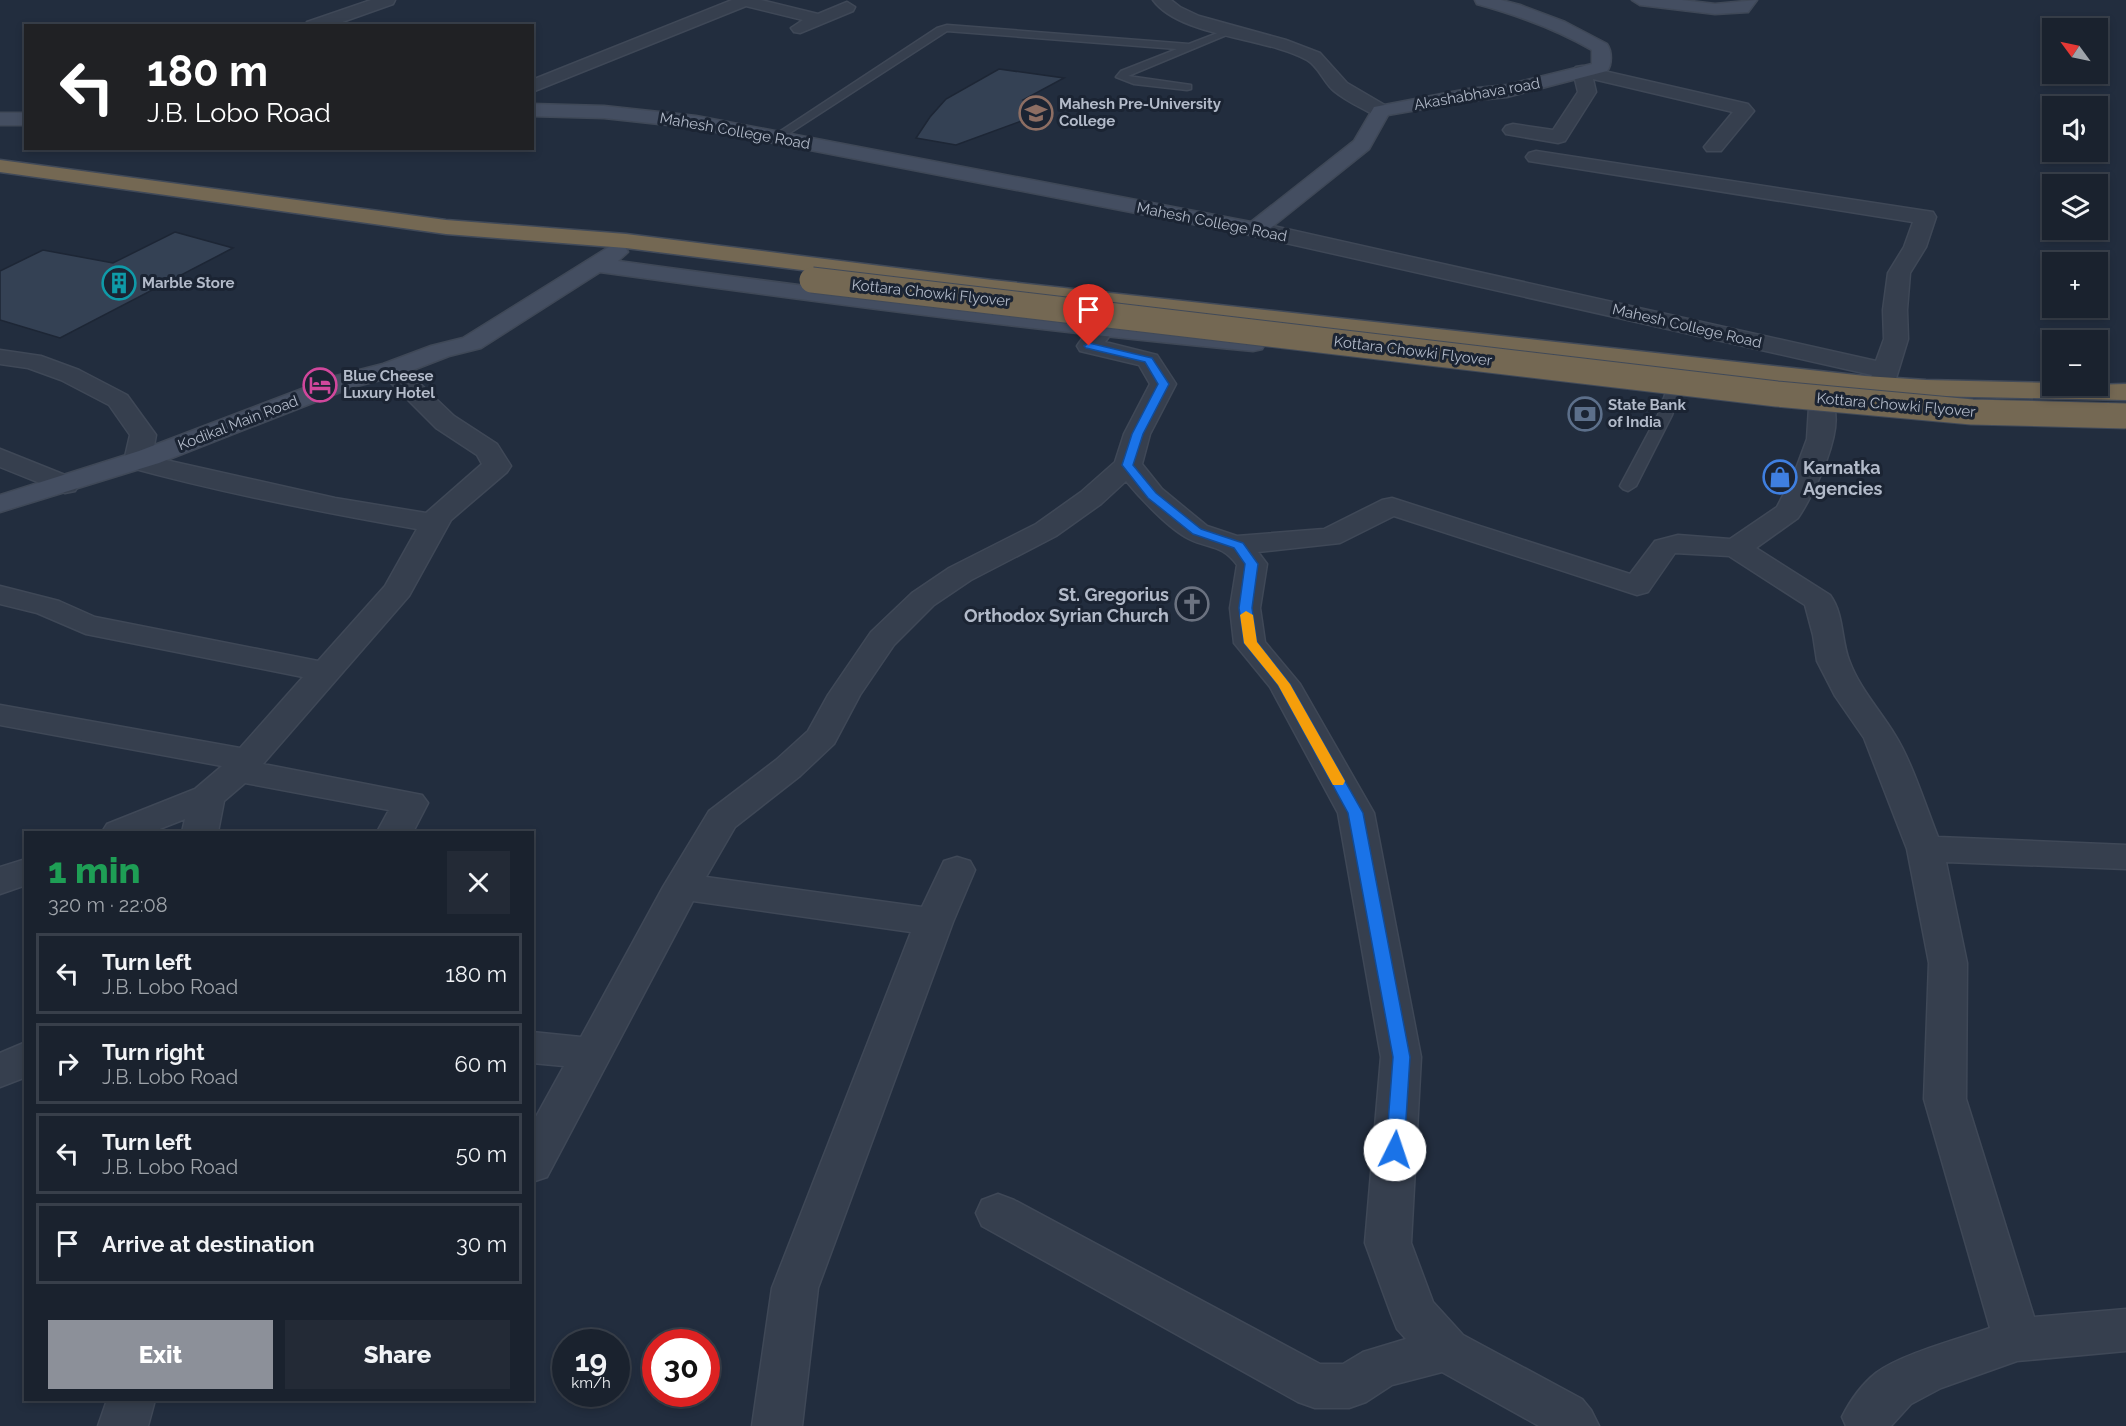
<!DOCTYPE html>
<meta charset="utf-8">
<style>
:root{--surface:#1a222e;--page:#232a36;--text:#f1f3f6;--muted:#9fa4aa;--line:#383f4a;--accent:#8c9099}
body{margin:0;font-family:Raleway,sans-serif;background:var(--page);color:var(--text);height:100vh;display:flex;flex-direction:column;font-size:22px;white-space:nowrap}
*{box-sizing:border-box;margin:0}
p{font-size:20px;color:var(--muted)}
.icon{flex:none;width:33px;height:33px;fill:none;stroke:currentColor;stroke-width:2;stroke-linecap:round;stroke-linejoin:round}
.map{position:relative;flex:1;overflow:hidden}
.drawer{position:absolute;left:24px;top:831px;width:510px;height:570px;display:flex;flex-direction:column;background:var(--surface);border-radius:0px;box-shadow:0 3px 9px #0003,0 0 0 2px var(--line)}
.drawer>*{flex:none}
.guide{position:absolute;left:24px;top:24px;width:510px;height:126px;border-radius:0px;box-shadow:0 3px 9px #0003,0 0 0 2px var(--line);background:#202124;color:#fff;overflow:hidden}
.needle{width:39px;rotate:303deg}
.controls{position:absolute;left:2042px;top:18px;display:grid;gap:12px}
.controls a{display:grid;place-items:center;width:66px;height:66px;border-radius:0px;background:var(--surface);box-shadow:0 3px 9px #0003,0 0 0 2px var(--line);font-size:30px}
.speed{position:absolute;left:552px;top:1329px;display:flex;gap:12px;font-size:30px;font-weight:700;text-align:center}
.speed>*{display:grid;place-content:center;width:78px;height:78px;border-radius:50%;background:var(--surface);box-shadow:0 3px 9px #0003,0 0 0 2px var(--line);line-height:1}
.speed small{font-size:15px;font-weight:400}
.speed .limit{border:9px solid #d22;background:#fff;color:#111}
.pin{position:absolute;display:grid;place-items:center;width:51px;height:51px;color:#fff;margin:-62px -26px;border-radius:50% 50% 50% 0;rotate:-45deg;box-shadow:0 0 6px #0007}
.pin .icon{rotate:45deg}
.me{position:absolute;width:66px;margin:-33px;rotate:4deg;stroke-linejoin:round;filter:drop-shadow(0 0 4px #0008)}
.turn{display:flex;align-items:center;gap:21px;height:126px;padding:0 24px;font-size:27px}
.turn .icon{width:78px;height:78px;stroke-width:2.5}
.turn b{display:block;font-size:42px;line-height:51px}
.round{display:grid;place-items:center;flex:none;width:63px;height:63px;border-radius:0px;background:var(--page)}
.headline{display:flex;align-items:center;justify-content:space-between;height:102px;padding:0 24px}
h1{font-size:36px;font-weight:800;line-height:45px;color:#1e9e55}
.button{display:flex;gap:12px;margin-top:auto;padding:12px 24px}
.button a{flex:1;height:69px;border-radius:0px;background:var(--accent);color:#fff;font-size:24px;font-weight:800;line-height:69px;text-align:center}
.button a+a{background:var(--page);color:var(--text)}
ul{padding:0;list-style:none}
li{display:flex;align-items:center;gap:18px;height:81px;margin:0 12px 9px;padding:0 12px;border:3px solid var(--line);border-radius:0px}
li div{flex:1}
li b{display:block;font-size:22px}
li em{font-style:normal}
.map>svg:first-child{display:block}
</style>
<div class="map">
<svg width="2126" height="1426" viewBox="0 0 2126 1426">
<rect width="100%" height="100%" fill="#222d3e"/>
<g fill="#344154" stroke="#1d2635" stroke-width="1.5">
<polygon points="999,69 1064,78 1023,100 1046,112 956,145 916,138 930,117 946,99"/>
<polygon points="175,232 233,248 60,338 0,320 0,271 43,250 113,263"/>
</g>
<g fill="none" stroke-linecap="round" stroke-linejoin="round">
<g stroke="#3f4857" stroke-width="3">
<g id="lane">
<polygon points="947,25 1189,44 1228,29 1236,31 1128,76 1191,85 1191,89 1187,90 1134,84 1116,77 1121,71 1177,49 947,31 779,140 775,141 770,138 937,28"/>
<polygon points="1673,388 1680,392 1672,415 1636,486 1628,491 1623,489 1620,486 1658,415 1666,392"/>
</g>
</g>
<g stroke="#3f4857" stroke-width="3">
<g id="street">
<polygon points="371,0 395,0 393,4 331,26 305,26 307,22"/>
<polygon points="732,0 761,0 818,14 847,2 855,7 853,11 800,33 794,32 791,28 803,20 746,6 532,92 532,80"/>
<path d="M1153,0H1171L1180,7L1199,16L1286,40L1320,53L1347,83L1388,107L1391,111L1388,115H1374C1362,108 1346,101 1334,91C1324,83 1319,67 1307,60C1266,37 1180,37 1153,0Z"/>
<polygon points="1582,66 1748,104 1754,111 1721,151 1707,151 1704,147 1733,112 1593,79 1596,92 1565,141 1558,143 1506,134 1503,130 1506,126 1513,124 1553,130 1578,92 1573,71 1576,67"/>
<polygon points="1536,151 1933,212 1936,217 1926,247 1910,273 1907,310 1908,339 1894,385 1890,390 1881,393 1872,390 1868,385 1872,375 1255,236 1247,234 1244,229 1247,224 1255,222 1876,361 1884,339 1883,310 1888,273 1904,247 1913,222 1529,161 1526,157 1529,153"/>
<path d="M1102,323L1111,325L1114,330L1105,342L1157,355L1176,384L1150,434L1142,464L1162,489L1207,526L1237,536L1324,529L1382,500L1392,498L1630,574L1655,541L1678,535L1730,539L1777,507L1794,474L1807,439L1809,407L1813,402L1822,399L1831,402C1848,425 1813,496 1798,518L1756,548L1830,595C1844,614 1841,639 1849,660C1859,688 1880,710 1895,735C1912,762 1926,807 1938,837L2126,845V869L1946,862L1967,963L1966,1099L2034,1317L2126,1309V1351L2017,1361L1941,1388L1911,1404L1891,1426H1846L1842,1417C1850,1401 1862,1384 1876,1373C1901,1354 1959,1339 1990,1328L1924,1099L1929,963L1907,849L1864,738L1835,696L1817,661L1813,635L1805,605L1729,556L1675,553L1648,592L1637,595L1394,516L1340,543L1258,552L1267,564L1260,608L1265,642L1300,684L1374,813L1421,1057L1411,1243L1433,1302L1463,1335L1582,1399L1591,1410L1599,1426H1539L1442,1372L1392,1385L1366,1402L1349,1408H1315L1298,1402L982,1226L976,1213L982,1200L998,1194L1014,1200L1320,1364H1343L1363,1352L1406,1339L1397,1329L1391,1314L1365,1243L1381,1057L1338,813L1270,687L1234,643L1230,608L1237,565C1222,544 1209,549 1189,539C1169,529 1140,498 1126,481L1101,504L1056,536L971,580L934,605L894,645L860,695L834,744L800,776L735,827L706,877L922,907L944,861L957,857L970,861L975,870L953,922L818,1288L802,1426H752L772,1288L911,932L693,901L547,1177L532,1182V1124L564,1066L532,1063V1032L581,1037L663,887L709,811L776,760L808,731L828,695L871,632L912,593L949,568L1036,524L1081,492L1115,462L1124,434L1150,384L1139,365L1080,351L1077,346C1084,336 1090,326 1102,323Z"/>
<path d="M0,350L41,356L79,370L127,395L156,435L152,457L335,498L426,513L482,464L477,455L436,428L392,384L388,379L386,367L390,362L399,359L408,362L413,377L454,416L497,444L511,466L507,472L451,520L409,596L263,764L422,795L428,803L413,832H377L389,810L245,783L224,801L218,832H182L185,819L152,832H102L107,824L195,789L222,766L0,725V705L240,748L303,677L86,634L37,613L0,604V586L59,601L95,617L318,661L385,586L417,529C320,512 223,493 128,467L124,461L130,435L109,405L61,380L28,368L0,364Z"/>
<polygon points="0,449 75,479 79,485 75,491 65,493 0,467"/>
<polygon points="26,859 26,885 0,894 0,867"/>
<polygon points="26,1042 26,1077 0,1087 0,1053"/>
<polygon points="107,1400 155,1400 148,1426 98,1426"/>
</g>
</g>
<g stroke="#3f4857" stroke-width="3">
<g id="secondary">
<path d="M1475,0H1501L1520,5L1565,22L1607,44C1612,51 1612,65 1607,71L1507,97L1468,101L1388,115L1369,149L1263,234L1255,236L696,128L604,118L532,116V104L604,106L696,116L1251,222L1354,141L1374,107L1468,89L1507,85L1592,64V50C1556,29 1517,15 1477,4Z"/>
<polygon points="1632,0 1682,0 1715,4 1757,0 1748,12 1715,14 1640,5"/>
<rect x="0" y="113" width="26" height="12"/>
<path d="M617,245L625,247L628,252L618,261C829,290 1041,317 1253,337L1262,339L1265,344L1262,349L1253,351C1035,331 818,302 600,272L481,348L449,356L400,375L353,387L159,463L0,512V495L139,451L336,376L383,364L431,346L463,338L609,247Z"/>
</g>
</g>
<g stroke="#414a59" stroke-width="3">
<polygon id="highway" points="0,160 446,220 626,234 992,280 1865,376 1926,380 2052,383 2052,386 2126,384 2126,400 1926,396 1865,392 992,294 626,248 446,234 0,172"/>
</g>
<use href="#lane" fill="#363f4e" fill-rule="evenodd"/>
<use href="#street" fill="#363f4e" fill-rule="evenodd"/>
<use href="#secondary" fill="#444e61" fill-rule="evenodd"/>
<use href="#highway" fill="#746853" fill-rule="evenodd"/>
<g stroke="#414a59" stroke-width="27" stroke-linecap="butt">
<polyline id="highway-bridge" points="812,280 1777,394 1972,412 2126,416"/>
</g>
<use href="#highway-bridge" stroke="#746853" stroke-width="25"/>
</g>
<polygon fill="#1a73e8" stroke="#114b97" stroke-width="1.5" points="1089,343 1152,358 1169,384 1143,434 1133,465 1156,493 1201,529 1243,543 1258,564 1252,608 1257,642 1290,684 1363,813 1410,1057 1404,1150 1401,1155 1395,1158 1388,1155 1386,1150 1393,1057 1348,813 1278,685 1244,643 1239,608 1245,564 1234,548 1193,534 1148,498 1122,465 1132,434 1158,384 1145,362 1086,348 1084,346"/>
<polygon fill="#f59e0b" points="1246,611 1253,615 1257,642 1290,684 1345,781 1343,785 1333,785 1278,685 1244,643 1240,615"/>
<defs>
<g id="university-ring" transform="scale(1.725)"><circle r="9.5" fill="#1b2433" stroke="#8d6e63" stroke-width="1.5"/><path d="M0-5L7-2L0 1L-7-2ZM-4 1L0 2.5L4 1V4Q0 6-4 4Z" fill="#8d6e63"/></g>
<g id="building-ring" transform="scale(1.725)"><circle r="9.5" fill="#1b2433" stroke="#0f9aa8" stroke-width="1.5"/><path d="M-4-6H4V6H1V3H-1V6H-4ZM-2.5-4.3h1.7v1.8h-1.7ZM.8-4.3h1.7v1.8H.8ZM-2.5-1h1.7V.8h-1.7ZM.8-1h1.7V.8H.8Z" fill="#0f9aa8"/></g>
<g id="hotel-ring" transform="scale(1.725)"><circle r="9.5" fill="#1b2433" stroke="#d1479c" stroke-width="1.5"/><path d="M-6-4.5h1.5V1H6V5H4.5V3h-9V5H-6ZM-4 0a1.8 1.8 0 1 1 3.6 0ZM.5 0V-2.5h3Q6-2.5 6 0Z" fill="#d1479c"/></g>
<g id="bank-ring" transform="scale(1.725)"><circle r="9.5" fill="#1b2433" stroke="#5c6f8a" stroke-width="1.5"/><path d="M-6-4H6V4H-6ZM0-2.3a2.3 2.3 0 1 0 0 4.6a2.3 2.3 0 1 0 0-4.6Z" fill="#5c6f8a"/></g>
<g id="shop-ring" transform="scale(1.725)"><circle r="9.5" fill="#1b2433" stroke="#3f7fe0" stroke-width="1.5"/><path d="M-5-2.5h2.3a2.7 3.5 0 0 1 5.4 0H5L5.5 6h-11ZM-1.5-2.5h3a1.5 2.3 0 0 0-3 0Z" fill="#3f7fe0"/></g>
<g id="church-ring" transform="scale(1.725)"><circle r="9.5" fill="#1b2433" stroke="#6b7280" stroke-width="1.5"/><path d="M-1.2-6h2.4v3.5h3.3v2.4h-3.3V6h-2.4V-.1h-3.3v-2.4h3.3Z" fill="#6b7280"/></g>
</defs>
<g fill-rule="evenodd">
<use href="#university-ring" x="1036" y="113"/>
<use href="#building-ring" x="119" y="283"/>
<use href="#hotel-ring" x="320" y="385"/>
<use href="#bank-ring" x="1585" y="414"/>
<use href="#shop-ring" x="1780" y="477"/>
<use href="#church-ring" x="1192" y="604"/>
</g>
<g text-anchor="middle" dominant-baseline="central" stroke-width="6" stroke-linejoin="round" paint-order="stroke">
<g font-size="15" fill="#b2bac9" stroke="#1b2433">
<text transform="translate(1477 94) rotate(-10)">Akashabhava road</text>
<text transform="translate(735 131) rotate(10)">Mahesh College Road</text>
<text transform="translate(1212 222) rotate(11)">Mahesh College Road</text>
<text transform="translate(931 293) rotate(6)">Kottara Chowki Flyover</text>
<text transform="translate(1687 326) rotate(13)">Mahesh College Road</text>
<text transform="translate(1413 351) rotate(7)">Kottara Chowki Flyover</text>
<text transform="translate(1896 405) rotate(5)">Kottara Chowki Flyover</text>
<text transform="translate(238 423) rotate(-21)">Kodikal Main Road</text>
</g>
<g font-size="15" font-weight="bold" fill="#b2bac9" stroke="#1b2433" text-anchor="start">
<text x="1059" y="104">Mahesh Pre-University<tspan x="1059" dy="17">College</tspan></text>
<text x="142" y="283">Marble Store</text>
<text x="343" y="376">Blue Cheese<tspan x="343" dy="17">Luxury Hotel</tspan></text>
<text x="1608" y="405">State Bank<tspan x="1608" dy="17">of India</tspan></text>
</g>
<g font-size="18" font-weight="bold" fill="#b2bac9" stroke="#1b2433" text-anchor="start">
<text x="1803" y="467">Karnatka<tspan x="1803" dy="21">Agencies</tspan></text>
<text x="1169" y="594" text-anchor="end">St. Gregorius<tspan x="1169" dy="21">Orthodox Syrian Church</tspan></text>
</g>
</g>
</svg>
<div class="controls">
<a><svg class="needle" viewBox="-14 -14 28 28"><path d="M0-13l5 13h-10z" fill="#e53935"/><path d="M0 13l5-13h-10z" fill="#9fa4aa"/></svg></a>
<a><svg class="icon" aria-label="sound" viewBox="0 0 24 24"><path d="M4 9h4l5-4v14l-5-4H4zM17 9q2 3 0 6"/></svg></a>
<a><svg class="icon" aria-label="layers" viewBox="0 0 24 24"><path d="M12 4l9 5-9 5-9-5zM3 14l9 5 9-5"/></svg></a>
<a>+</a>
<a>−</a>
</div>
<div class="speed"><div>19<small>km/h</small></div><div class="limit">30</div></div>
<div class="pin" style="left:1089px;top:346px;background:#d93025"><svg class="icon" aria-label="arrive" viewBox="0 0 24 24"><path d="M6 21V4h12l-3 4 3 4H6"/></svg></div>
<svg class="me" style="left:1395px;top:1150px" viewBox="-20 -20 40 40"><circle r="19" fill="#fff"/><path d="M0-13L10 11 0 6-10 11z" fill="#1a73e8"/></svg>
<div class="guide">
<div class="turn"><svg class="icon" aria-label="left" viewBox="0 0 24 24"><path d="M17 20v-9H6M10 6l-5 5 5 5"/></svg><div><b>180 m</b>J.B. Lobo Road</div></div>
</div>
<section class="drawer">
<div class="headline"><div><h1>1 min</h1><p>320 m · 22:08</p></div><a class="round"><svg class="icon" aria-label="close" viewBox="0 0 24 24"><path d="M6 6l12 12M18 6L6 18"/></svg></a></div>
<ul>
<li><svg class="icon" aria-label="left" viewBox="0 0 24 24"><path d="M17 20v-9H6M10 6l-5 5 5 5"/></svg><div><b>Turn left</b><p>J.B. Lobo Road</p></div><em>180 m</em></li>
<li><svg class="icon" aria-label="right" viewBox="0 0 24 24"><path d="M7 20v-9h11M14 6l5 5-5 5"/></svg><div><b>Turn right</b><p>J.B. Lobo Road</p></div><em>60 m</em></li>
<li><svg class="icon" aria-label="left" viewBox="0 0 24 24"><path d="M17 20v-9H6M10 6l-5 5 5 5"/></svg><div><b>Turn left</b><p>J.B. Lobo Road</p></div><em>50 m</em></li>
<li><svg class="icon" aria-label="arrive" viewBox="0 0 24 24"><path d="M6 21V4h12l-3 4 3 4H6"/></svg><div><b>Arrive at destination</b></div><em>30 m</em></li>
</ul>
<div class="button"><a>Exit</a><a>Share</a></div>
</section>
</div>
